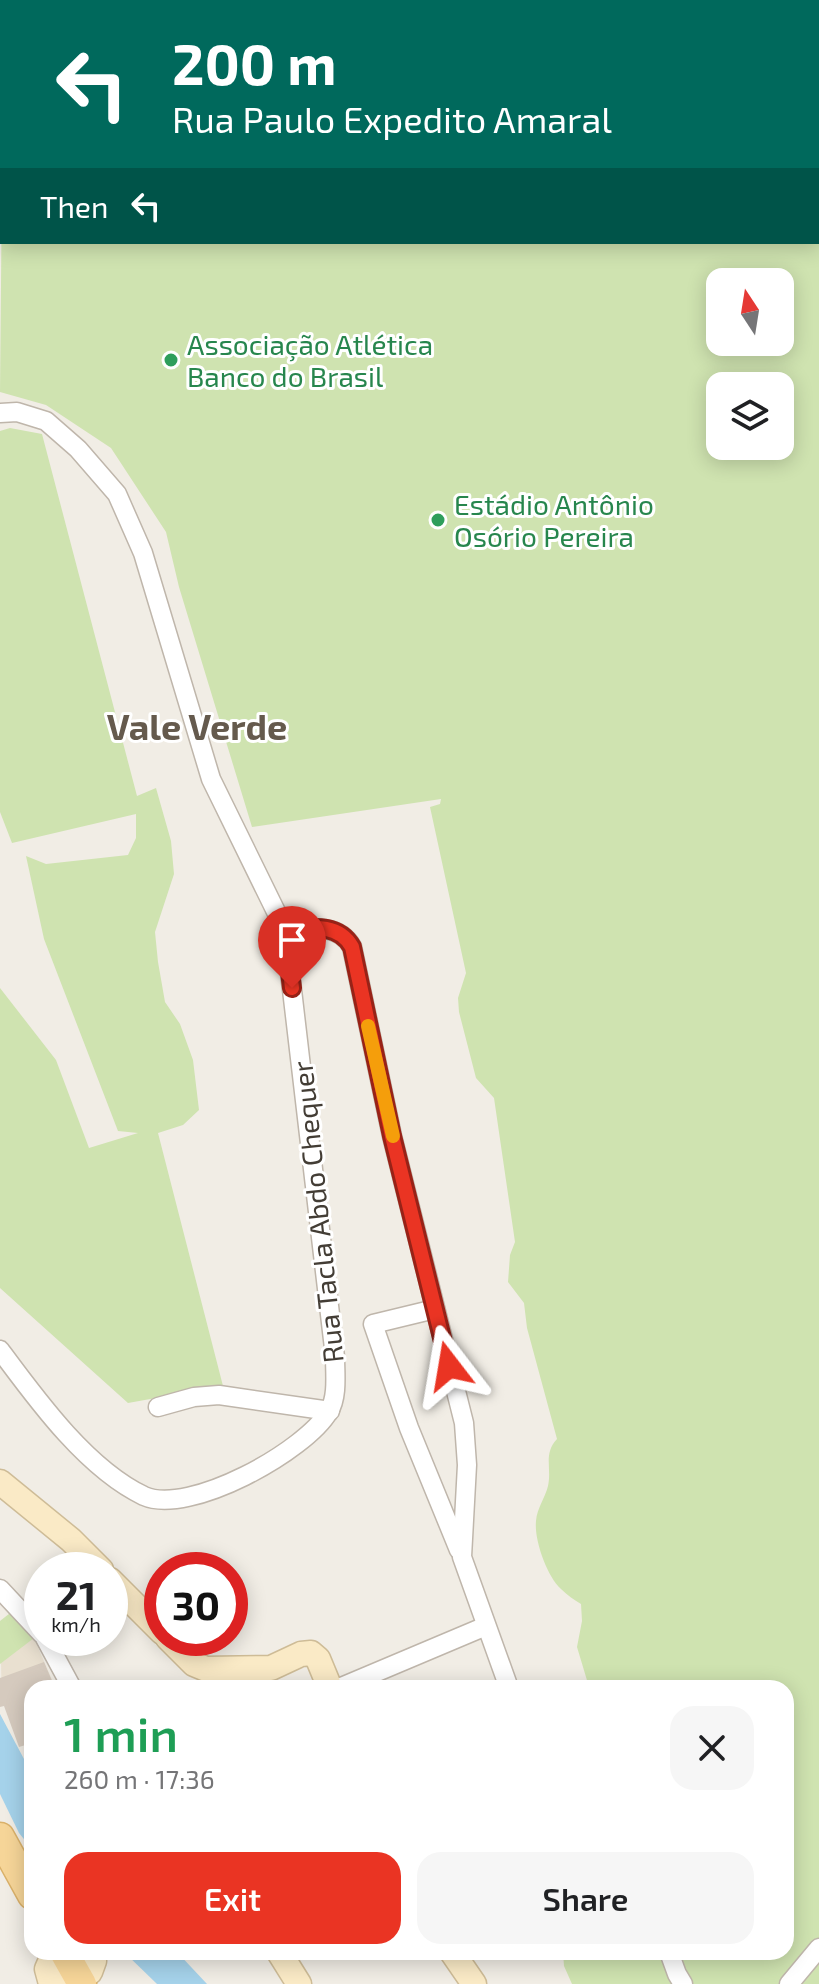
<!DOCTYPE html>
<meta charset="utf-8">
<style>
:root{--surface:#fff;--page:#f6f6f6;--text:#202124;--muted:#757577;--accent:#ea3423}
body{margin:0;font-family:"Exo 2",sans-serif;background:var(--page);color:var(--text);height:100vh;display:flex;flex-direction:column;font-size:30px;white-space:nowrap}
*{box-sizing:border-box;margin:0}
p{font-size:26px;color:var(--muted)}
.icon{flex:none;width:44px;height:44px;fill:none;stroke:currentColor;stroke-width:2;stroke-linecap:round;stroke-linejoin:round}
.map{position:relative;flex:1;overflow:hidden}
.details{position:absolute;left:24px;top:1680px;width:770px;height:280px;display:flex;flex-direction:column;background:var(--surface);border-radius:24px;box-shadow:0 4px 20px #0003}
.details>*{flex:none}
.guide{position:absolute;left:0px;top:0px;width:820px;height:244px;box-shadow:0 4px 20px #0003;background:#00695c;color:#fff;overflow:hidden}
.needle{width:52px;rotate:348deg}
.tools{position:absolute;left:706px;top:268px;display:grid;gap:16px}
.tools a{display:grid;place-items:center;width:88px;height:88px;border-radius:16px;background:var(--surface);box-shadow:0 4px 20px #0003;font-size:40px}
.speed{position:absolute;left:24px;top:1552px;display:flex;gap:16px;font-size:40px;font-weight:700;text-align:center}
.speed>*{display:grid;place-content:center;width:104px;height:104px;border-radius:50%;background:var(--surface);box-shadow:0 4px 20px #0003;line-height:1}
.speed small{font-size:20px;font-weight:400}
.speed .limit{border:12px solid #d22;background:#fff;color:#111}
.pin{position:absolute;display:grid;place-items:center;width:68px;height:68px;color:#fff;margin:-82px -34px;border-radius:50% 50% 50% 0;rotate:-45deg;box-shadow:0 0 8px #0007}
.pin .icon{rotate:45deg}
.me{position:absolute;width:88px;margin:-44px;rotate:346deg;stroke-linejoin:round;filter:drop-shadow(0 0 6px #0008)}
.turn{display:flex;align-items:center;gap:28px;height:168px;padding:0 40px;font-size:36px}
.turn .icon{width:104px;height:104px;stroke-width:2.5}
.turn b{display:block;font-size:56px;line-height:68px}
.then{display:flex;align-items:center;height:76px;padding:0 40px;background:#0003;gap:16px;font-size:30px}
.round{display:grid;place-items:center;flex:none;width:84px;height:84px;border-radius:24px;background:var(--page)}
.overview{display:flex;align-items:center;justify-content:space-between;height:136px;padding:0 40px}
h1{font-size:48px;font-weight:600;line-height:60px;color:#1e9e55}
.primary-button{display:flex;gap:16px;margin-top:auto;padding:16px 40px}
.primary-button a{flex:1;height:92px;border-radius:24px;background:var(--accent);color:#fff;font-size:32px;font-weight:600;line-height:92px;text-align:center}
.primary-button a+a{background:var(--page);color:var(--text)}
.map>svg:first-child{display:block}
</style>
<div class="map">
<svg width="819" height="1984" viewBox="0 0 819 1984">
<rect width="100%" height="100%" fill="#f1ede5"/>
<polygon fill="#e9e0d0" points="0,1621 34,1638 55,1687 32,1688 32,1695 2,1706"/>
<g fill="#cfe3b0" fill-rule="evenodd">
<path d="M658,0H819V1984H572L564,1966L563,1952H786V1688L589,1687L577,1647L582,1621L581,1604C574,1600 567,1595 561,1589C547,1576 534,1540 536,1521C537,1508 545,1498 548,1486C552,1468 543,1454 557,1439L527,1328L524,1303L508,1282L510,1255L515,1242L494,1098L476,1078L459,1012L458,998L466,973L430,807L440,804L441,799L252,827L179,587L166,532L111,448L46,405L0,392L2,176V242H818V2ZM720,282H780V342H720ZM720,386H780V446H720Z"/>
<polygon points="10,428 42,434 137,796 156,788 171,841 174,874 155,932 158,962 165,1002 180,1024 193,1060 199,1110 183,1125 158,1133 223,1386 128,1403 0,1288 0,988 56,1060 89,1148 138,1133 118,1131 44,939 26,856 46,864 128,855 136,838 136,814 12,843 0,812 0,431"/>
<polygon points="14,1610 34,1638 0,1664 0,1621"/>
</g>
<g fill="#a5d2ea">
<polygon points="0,1714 32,1774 32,1849 19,1833 0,1794"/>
<polygon points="124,1952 177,1952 207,1984 157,1984"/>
</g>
<polygon fill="#d5cabe" points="44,1662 55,1688 32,1688 32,1743 19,1747 4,1706 0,1707 0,1678"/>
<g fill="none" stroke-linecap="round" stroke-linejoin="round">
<g stroke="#bfb6ab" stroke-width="21">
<g id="street">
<path d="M0,413L17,412L46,421L78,449L117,494L143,553L211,779L285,930L335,1357C335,1373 338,1397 329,1411C306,1451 189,1516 144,1496C87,1469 37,1400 0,1350"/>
<path d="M285,930C309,929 338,922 352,947L392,1136L464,1423L467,1465L462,1557L509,1688"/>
<polyline points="435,1309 373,1324 409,1428 459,1550"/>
<polyline points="158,1407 194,1397 219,1395 330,1411"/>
<polyline points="0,1589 42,1634"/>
<polyline points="45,1638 72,1688"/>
<polyline points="226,1688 265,1671"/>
<polyline points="339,1688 486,1626"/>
<polyline points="669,1952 677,1974 683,1984"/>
<polyline points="789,1984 819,1948"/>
</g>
</g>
<g stroke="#cebc97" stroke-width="27">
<g id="secondary">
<polyline points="0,1482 71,1540 101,1570"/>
<polyline points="110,1580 162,1632"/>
<polyline points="168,1638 194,1664 206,1669 271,1668 301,1654 311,1653 318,1659 330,1688"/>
<polyline points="279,1952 299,1984"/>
<polyline points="452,1952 474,1984"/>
<polyline points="56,1984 50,1980 47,1969 51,1960 61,1952"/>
<polyline points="69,1984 90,1972 94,1961 92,1952"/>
</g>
</g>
<g stroke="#dab16a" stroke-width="31">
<g id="primary">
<polyline points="0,1837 32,1895"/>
<polyline points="64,1952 82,1984"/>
</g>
</g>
<use href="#street" stroke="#fff" stroke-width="18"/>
<use href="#secondary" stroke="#faeac6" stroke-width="24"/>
<use href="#primary" stroke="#f6d598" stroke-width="28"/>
</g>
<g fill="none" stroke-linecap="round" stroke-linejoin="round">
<g stroke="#982217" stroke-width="20">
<path id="route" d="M292,988L285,930C309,928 338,922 352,947L392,1136L449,1366"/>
</g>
<use href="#route" stroke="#ea3423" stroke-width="14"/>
<polyline stroke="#f59e0b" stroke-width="14" points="368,1026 393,1136"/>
</g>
<g fill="#2e9e5b" stroke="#fff" stroke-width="3">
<circle cx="171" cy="360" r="8"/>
<circle cx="438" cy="520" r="8"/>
</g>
<g text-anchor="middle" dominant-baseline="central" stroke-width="6" stroke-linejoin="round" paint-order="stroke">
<g font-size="28" fill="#27864d" stroke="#fff" text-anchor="start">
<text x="187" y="344">Associação Atlética<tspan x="187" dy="32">Banco do Brasil</tspan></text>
<text x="454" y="504">Estádio Antônio<tspan x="454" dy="32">Osório Pereira</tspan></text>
</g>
<g font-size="28" fill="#433d35" stroke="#fff">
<text transform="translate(317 1212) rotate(-96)">Rua Tacla Abdo Chequer</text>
</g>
<g font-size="36" font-weight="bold" fill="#655a4d" stroke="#fff">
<text x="197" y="725">Vale Verde</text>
</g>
</g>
</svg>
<div class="tools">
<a><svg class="needle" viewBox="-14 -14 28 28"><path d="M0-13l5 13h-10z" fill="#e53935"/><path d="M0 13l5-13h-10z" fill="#757577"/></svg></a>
<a><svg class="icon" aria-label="layers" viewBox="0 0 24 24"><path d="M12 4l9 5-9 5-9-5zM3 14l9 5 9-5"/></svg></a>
</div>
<div class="speed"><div>21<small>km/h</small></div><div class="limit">30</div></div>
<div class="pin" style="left:292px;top:988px;background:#d93025"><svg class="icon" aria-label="arrive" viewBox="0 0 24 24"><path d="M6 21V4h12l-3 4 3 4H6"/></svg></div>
<svg class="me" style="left:449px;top:1366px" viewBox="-20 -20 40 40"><path d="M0-17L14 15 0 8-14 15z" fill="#ea3423" stroke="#fff" stroke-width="4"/></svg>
<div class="guide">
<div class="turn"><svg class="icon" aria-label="left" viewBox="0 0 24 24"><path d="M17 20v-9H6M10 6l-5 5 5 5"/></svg><div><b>200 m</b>Rua Paulo Expedito Amaral</div></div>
<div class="then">Then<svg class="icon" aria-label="left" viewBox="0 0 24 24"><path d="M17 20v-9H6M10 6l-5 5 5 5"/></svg></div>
</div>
<section class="details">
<div class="overview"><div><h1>1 min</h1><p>260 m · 17:36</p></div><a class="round"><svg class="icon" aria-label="close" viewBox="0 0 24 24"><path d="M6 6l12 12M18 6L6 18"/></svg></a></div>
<div class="primary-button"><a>Exit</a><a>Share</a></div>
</section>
</div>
